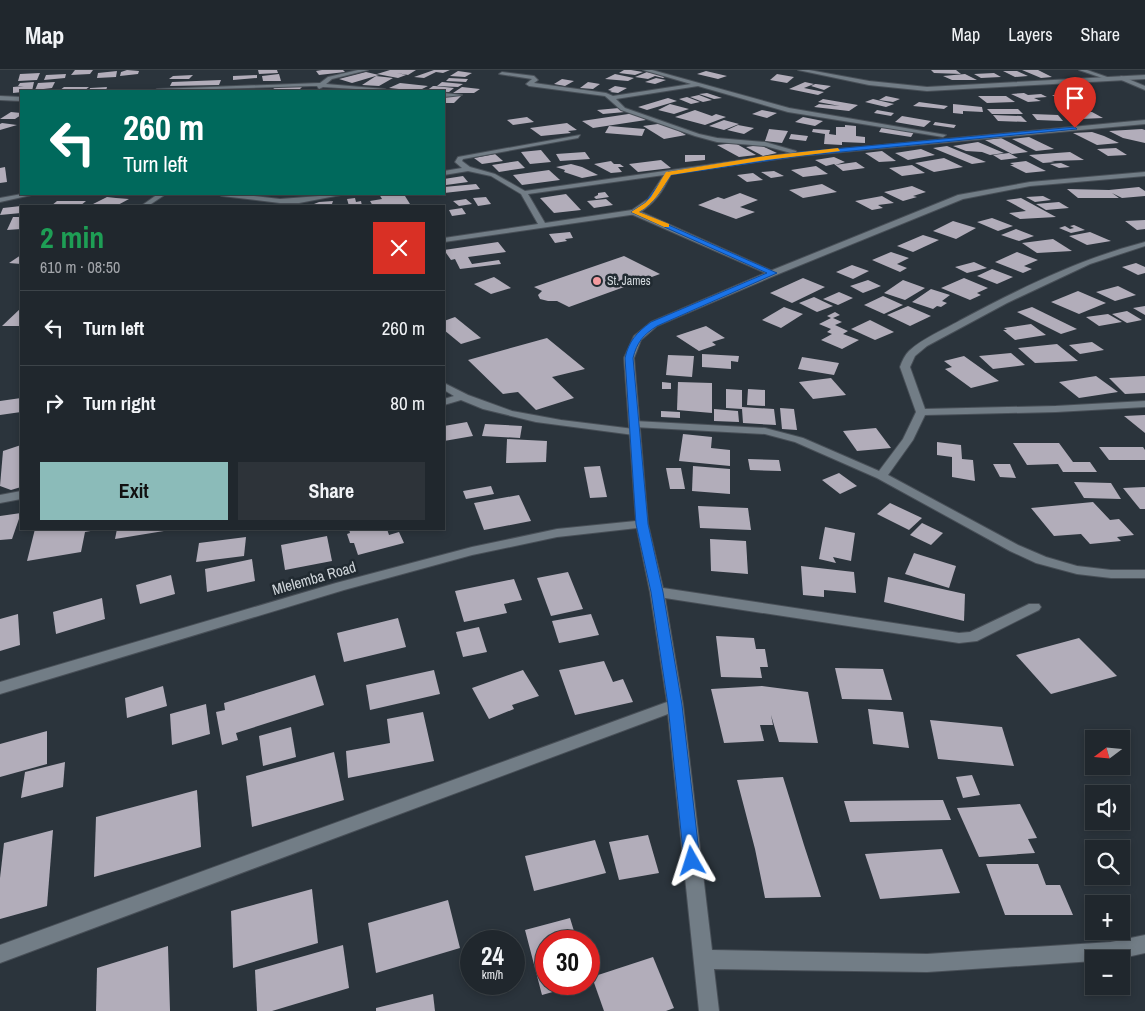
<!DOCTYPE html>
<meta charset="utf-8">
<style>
:root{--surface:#20272d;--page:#2d3339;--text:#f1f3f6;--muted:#a2a5aa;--line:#3d4449;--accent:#8bbbb9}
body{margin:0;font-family:"Archivo Narrow",sans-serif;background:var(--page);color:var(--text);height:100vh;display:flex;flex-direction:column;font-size:19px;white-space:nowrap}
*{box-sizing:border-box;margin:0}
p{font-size:16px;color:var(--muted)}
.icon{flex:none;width:28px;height:28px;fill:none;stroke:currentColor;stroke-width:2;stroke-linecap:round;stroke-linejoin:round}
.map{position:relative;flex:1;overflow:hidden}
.panel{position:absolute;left:20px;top:135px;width:425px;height:325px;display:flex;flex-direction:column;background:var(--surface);border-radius:0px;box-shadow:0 2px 8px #0003,0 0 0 1px var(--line)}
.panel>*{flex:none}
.hud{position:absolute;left:20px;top:20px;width:425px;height:105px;border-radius:0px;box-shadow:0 2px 8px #0003,0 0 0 1px var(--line);background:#00695c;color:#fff;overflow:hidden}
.needle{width:32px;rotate:254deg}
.controls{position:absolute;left:1085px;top:660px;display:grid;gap:10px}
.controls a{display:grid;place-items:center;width:45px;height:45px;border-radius:0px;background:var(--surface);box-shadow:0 2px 8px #0003,0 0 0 1px var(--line);font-size:25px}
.speed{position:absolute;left:460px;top:860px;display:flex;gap:10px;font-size:25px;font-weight:700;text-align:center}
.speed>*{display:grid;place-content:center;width:65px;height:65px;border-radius:50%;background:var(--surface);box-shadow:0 2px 8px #0003,0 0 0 1px var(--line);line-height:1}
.speed small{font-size:12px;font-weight:400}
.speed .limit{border:8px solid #d22;background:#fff;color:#111}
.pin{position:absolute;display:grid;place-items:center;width:42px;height:42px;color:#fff;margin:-51px -21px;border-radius:50% 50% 50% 0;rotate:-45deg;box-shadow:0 0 5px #0007}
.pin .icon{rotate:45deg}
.me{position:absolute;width:55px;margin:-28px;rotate:354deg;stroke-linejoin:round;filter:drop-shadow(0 0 4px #0008)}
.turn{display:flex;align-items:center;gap:18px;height:105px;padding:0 20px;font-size:22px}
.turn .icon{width:65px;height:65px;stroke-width:2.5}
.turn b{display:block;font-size:35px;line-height:42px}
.round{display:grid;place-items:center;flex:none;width:52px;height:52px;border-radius:0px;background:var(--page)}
.head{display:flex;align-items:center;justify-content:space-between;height:85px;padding:0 20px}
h1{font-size:30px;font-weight:700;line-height:38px;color:#1e9e55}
.button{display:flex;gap:10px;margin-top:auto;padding:10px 20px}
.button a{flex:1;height:58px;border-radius:0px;background:var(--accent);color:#111;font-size:20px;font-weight:700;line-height:58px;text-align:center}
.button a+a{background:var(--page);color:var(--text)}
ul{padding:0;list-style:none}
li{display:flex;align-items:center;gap:15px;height:75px;padding:0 20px;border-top:1px solid var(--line)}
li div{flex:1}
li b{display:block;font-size:19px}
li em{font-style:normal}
header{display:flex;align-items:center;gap:30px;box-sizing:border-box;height:70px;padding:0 25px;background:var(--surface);border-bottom:1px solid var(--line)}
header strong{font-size:24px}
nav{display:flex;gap:28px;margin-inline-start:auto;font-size:18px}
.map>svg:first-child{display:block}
</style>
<header>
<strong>Map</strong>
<nav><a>Map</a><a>Layers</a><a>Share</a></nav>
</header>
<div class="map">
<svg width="1145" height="941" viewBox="0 0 1145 941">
<rect width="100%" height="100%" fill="#2b343c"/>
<g fill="#b2adba">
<polygon points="75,0 93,0 90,4 71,5"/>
<polygon points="127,0 139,1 138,4 120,6 121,2"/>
<polygon points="258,0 277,0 278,3 259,4"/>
<polygon points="322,0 343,0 345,2 319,5 316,1"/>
<polygon points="390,0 416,0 408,5 397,3 406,5 398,8 377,4"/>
<polygon points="434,0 450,0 443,3 436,2 424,8 414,7"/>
<polygon points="624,0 631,0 643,2 635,5 619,3"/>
<polygon points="931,0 956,0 961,4 934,3"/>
<polygon points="1022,0 1038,0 1052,7 1041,8"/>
<polygon points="117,1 116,7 97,8 98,3"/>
<polygon points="458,1 472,3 465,7 450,6"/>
<polygon points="706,1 727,6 718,9 697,4"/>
<polygon points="1003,1 1017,1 1028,6 1015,7"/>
<polygon points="366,2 379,5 352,13 339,9"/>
<polygon points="647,2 660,5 668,5 663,8 655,6 648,9 635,7"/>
<polygon points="40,3 37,10 18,11 20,4"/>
<polygon points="994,3 1001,7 981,8 974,4"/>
<polygon points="66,4 65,8 44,10 46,5"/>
<polygon points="279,4 281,11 263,11 262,6"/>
<polygon points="615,4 634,8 628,11 605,9"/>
<polygon points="777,4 794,7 787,13 770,10"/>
<polygon points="965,4 977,10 952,10 943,6"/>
<polygon points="193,5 189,9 169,9 173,6"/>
<polygon points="257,5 257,8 233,10 233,6"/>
<polygon points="376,6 393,8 379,16 362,15"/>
<polygon points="449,8 468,9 466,12 446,11"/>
<polygon points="656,8 666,10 655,14 645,12"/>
<polygon points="562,9 574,11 565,16 554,14"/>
<polygon points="221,10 219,15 170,16 172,12"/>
<polygon points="34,12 32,21 13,23 13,17 24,16 18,16 20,13"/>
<polygon points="55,12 52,18 35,20 38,13"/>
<polygon points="442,12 463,14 458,17 437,16"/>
<polygon points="588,12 600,14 593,19 580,18"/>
<polygon points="805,12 814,14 804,18 824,22 818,25 789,19"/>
<polygon points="400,13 428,16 418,21 389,18"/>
<polygon points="815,14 816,14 831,16 824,20 811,16"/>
<polygon points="433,16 435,16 454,18 449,22 426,21"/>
<polygon points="615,16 627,18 618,23 610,22 612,21 608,20"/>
<polygon points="64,17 89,17 84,21 59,21"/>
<polygon points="107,17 106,21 89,21 90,18"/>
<polygon points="276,17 302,17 298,21 270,21"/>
<polygon points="462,17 480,19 474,23 453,23"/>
<polygon points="707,23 722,28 714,29 699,24"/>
<polygon points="1024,23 1028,25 1041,24 1047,27 1034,28 1041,31 1028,32 1011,24"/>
<polygon points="699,25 712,30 703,32 690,27"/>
<polygon points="1052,25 1072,25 1080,30 1060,30"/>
<polygon points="444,26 461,26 454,33 444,33"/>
<polygon points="886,26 900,29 893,32 879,30"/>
<polygon points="978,26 1006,26 1015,32 987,33"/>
<polygon points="687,27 700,32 691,34 679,29"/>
<polygon points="668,28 677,31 647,40 638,37"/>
<polygon points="823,29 858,35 849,41 814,37 819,34 840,36 818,32"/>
<polygon points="873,29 877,30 894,34 886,37 865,32"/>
<polygon points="919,32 948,36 944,39 913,36"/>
<polygon points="670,34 689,39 674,44 658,40"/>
<polygon points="953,34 982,37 983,42 963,41 963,44 953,43"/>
<polygon points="619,38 625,42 603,44 597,40"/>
<polygon points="987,39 1018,39 1023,44 992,44"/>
<polygon points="695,40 712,46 716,44 726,47 705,55 675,47"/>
<polygon points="762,40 777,43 767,48 752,44"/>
<polygon points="877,40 894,43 891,46 874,43"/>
<polygon points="11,42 21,43 21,45 15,49 0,49"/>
<polygon points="1069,42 1092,42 1103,48 1080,49"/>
<polygon points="635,43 646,50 593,58 582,51"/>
<polygon points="1032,44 1058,45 1063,51 1037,50"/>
<polygon points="993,45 1021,46 1027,52 998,51"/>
<polygon points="902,46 931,51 924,57 895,52"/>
<polygon points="527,47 534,52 513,55 507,50"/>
<polygon points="803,47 823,51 815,56 795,52"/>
<polygon points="724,50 739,54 724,60 709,56"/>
<polygon points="935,52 956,55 954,58 933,55"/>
<polygon points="2,53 17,55 0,60 0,54"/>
<polygon points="567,53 577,60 568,61 571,63 541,66 530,58"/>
<polygon points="665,53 686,65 664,69 643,56"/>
<polygon points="738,55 754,58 744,64 727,60"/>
<polygon points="845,55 856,56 856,66 865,67 865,73 842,72 842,75 824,74 825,64 812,62 813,59 830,60 829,64 836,65 836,57 845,57"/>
<polygon points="609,56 645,59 642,66 605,63"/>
<polygon points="882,57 914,62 911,67 879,62"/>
<polygon points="769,59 788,61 782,73 765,71"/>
<polygon points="1142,59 1145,60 1145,73 1123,68 1109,61"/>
<polygon points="1092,62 1104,66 1119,73 1097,75 1073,63"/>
<polygon points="791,64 808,66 806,71 789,69"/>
<polygon points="1029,67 1054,79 1036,81 1012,69"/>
<polygon points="1001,68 1028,82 1012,84 985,70"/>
<polygon points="978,72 1004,83 990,85 982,82 966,81 953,76"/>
<polygon points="735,73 756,85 739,87 717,75"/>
<polygon points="760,75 777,83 763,86 746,77"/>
<polygon points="947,76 986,92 972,94 933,78"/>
<polygon points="1116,78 1127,85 1108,86 1097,79"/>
<polygon points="921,79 935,85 908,90 895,83"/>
<polygon points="541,80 551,92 530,94 521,82"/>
<polygon points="882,81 896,91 879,92 865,83"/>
<polygon points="585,82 590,89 560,91 556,84"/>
<polygon points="1070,82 1084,90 1051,91 1055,92 1043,93 1029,85"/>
<polygon points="1009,83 1018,88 1001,90 993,85"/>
<polygon points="495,84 503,91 482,94 474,88"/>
<polygon points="685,85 705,85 705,90 685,92"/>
<polygon points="834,87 845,92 835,95 856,92 865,98 843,101 834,94 826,96 815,90"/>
<polygon points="944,88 963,97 934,102 915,93"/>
<polygon points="661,90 671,98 638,102 629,94"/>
<polygon points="518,91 525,98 499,102 492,95"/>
<polygon points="611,91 614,94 620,94 624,97 618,97 622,102 611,103 594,94"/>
<polygon points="1026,91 1046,101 1026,103 1010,95 1014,95 1010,93"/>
<polygon points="1061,93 1070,97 1059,98 1050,94"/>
<polygon points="571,94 582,97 598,105 582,108 564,102 565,100 556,97"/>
<polygon points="912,95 925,103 902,106 889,98"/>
<polygon points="816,96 828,104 803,107 791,100"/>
<polygon points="5,97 7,112 0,113 0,98"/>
<polygon points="549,100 560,110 522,115 513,105"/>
<polygon points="774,101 784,106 771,108 761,102"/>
<polygon points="753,103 763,110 747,112 737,105"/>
<polygon points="463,106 468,112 446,115 444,112 444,109"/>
<polygon points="476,114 480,119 444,123 444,117"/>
<polygon points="822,114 837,122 803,128 789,120"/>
<polygon points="912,116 926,122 913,126 917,127 903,131 884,122"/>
<polygon points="1139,117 1145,121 1145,126 1122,128 1112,123 1119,128 1078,128 1067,119 1109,120"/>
<polygon points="605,122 609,127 596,129 594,127 598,125 598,123"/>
<polygon points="740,123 758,130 740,137 755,142 736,149 698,135 718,127 724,129"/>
<polygon points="379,124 410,124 405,126 410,134 373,136 370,131 382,129"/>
<polygon points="566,124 581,140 554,143 540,128"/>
<polygon points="882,126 894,133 878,135 883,138 872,140 855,131"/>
<polygon points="1043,126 1051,130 1035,132 1026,127"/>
<polygon points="107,127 116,128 129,129 116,136 93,134"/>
<polygon points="486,127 491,134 478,136 473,128"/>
<polygon points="355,128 356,132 361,131 362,136 349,136 347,129"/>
<polygon points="1021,128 1056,147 1020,149 1009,143 1026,141 1006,130"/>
<polygon points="466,129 472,134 459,136 453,131"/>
<polygon points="606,129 613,135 594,138 587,131"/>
<polygon points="57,131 86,131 80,136 51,136"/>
<polygon points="333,131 332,134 337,136 309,136 319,132"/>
<polygon points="1059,132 1069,138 1046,140 1036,134"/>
<polygon points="21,136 21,143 0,145 3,138"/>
<polygon points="462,138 466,144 452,146 449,140"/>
<polygon points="13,147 21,147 21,159 7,160"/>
<polygon points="992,148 1013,156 998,161 977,152"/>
<polygon points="1145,150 1145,159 1137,160 1125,151"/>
<polygon points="953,151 976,158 956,169 933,161"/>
<polygon points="1074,155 1085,160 1071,163 1059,158 1065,156 1070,159 1074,158 1070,156"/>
<polygon points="1016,159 1034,166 1019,171 1001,165"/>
<polygon points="570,162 573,168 565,169 567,171 555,173 549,164"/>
<polygon points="1090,162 1111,171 1087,175 1069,166"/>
<polygon points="923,165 939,170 913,182 897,176"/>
<polygon points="1053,169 1072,181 1037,183 1022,173"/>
<polygon points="498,172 506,182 468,187 472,194 499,190 501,194 460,199 455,189 451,190 444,180"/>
<polygon points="891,182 909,188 897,194 907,198 900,202 872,190"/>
<polygon points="1017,182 1038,190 1024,196 1032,199 1023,203 995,192"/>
<polygon points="21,185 21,194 9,193"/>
<polygon points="624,186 660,204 569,237 557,231 548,231 540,229 538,225 542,221 534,217"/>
<polygon points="974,192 987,198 967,203 955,197"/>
<polygon points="1136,193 1145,197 1145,203 1138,205 1122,197"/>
<polygon points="852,195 869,201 853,209 836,202"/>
<polygon points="992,199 1013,207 997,214 977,206"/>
<polygon points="494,207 511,218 491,224 474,214"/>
<polygon points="803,208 825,217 792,233 770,223"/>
<polygon points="964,208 988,218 977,223 981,225 970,230 941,218"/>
<polygon points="868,210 881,216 863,223 850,216"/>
<polygon points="903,210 925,218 905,230 884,223"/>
<polygon points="1118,216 1136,225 1115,231 1096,222"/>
<polygon points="931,219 950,225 942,231 947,233 941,237 937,236 933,239 912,232"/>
<polygon points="1078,221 1106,233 1079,244 1051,232"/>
<polygon points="839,222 853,228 838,235 823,229"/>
<polygon points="883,226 903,235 884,244 864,235"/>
<polygon points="814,227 833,236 817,242 799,233"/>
<polygon points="908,236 931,246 910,256 887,245"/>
<polygon points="1145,236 1145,245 1133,238"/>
<polygon points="784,237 803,244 781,258 762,250"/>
<polygon points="1032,237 1077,259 1061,264 1017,242"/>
<polygon points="21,238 21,256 2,256"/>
<polygon points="1127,241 1142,250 1127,253 1112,244"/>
<polygon points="835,242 840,245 833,248 842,252 835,255 848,261 843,264 859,270 842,279 821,270 832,264 827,262 831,259 819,254 831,248 827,246"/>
<polygon points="1108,244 1122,252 1099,256 1086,247"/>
<polygon points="455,247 481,268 461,274 444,260 444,251"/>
<polygon points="870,250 894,262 875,270 851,259"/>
<polygon points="1031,254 1046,265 1015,270 1003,260 1007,260 1004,258"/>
<polygon points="706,256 725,268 712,272 716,275 699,281 676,266"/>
<polygon points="547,268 585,299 552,307 574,328 536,340 518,322 503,324 468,290"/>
<polygon points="1092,272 1104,280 1080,284 1069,275"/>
<polygon points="1057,274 1078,291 1035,293 1018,278"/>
<polygon points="1011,283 1025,295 993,299 979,286"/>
<polygon points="702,284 739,286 738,292 731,291 731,299 702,297"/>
<polygon points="668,285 694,286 692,307 666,305"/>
<polygon points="964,286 999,311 971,318 945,299 952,297 944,291"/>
<polygon points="802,287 839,293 834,305 798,299"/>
<polygon points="1096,306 1118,322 1079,328 1059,312"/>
<polygon points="1145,306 1145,323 1125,324 1109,308"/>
<polygon points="831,308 846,325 813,329 799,312"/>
<polygon points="662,312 671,313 671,319 662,319"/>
<polygon points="678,312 712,313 712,343 677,340"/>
<polygon points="726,319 742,320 742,337 774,339 776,355 743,353 742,339 726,338"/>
<polygon points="748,319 765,320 765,336 747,335"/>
<polygon points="21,328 21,342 0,345 0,331"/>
<polygon points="780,338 794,339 797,360 782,359"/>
<polygon points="714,339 738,341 739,352 714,351"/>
<polygon points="661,341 680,342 680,348 661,347"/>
<polygon points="1145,345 1145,363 1124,346"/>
<polygon points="467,352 473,366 444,371 444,356"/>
<polygon points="485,354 522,356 520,368 482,366"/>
<polygon points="876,358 891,378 857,381 843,361"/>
<polygon points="683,364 712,367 711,378 730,380 730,396 679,391"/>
<polygon points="507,369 547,371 546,392 506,393"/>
<polygon points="937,372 961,375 962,389 973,390 975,411 952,407 952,387 937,385"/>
<polygon points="1013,373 1059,373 1073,392 1090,392 1097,402 1063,402 1058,394 1027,395"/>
<polygon points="21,375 21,417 11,420 0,416 3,381"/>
<polygon points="1099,377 1143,377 1145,380 1145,390 1109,390"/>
<polygon points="748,389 779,390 781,401 750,400"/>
<polygon points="993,394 1010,394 1016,408 1000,407"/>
<polygon points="600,396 607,427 590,428 584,397"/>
<polygon points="693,396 730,399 730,424 692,421"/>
<polygon points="666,398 681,398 685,419 670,419"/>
<polygon points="839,403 857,416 840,424 822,410"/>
<polygon points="1074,412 1111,413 1121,429 1084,428"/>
<polygon points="491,416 494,424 466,429 463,421"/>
<polygon points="1145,417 1145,439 1140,439 1123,418"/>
<polygon points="519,425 531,451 484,460 474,433"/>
<polygon points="1093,432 1110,450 1119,449 1134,465 1117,467 1121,471 1090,474 1081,464 1054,466 1031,438"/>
<polygon points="890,433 922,448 909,460 877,444"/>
<polygon points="698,436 748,438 751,460 700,458"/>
<polygon points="21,443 12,469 0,470 0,446"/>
<polygon points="922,453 943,463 931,475 910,465"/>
<polygon points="825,457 855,463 851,491 833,487 836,493 819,489"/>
<polygon points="35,459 96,459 96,460 85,462 81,482 27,491"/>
<polygon points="117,459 169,459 170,460 115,469"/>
<polygon points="349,459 387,459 389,465 399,462 404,473 358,485 354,473 350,473 347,464 350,463"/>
<polygon points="327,466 332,491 285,500 281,475"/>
<polygon points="246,467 244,486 196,492 199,473"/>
<polygon points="710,469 746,471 748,504 711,501"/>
<polygon points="914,483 956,496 949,518 905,504"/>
<polygon points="252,489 255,511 207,522 205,499"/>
<polygon points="801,496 854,502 856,523 824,520 824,527 803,525"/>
<polygon points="568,502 583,539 551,546 537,508"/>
<polygon points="171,505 175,524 140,534 136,515"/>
<polygon points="888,507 965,524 964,551 884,532"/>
<polygon points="514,509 522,530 504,534 507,543 464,552 455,521"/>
<polygon points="102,528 105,549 56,564 53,542"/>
<polygon points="18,544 20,575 0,581 0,549"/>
<polygon points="591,544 599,565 559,573 552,551"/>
<polygon points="398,548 406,577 344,592 337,563"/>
<polygon points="479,557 487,582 463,587 456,562"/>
<polygon points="716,566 754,568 756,579 765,579 768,597 760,597 762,608 721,607"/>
<polygon points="1079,568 1117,606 1051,624 1016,585"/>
<polygon points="604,591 613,612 623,609 633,632 575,645 559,600"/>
<polygon points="835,598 883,599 892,630 842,629"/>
<polygon points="434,600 440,624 370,640 366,615"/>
<polygon points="523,600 539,626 512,635 514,639 489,649 472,618"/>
<polygon points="315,605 324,635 236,663 238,670 222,675 216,642 225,640 224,633"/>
<polygon points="163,616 167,636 127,648 125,628"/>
<polygon points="762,616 808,622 818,673 779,672 771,645 773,655 760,655 764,671 724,673 711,619"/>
<polygon points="206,634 210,664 172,675 170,644"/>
<polygon points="868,639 903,642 909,678 873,674"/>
<polygon points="423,642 434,691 348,708 346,681 390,673 387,649"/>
<polygon points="930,650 1002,657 1014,696 938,689"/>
<polygon points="291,657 296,687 263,696 259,666"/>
<polygon points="47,661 47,694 0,707 0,674"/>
<polygon points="334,682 344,730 252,757 246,706"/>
<polygon points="65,692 63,717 21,728 25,702"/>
<polygon points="972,705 980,725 963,728 956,707"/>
<polygon points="783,707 804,775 821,827 765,828 755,779 737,710"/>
<polygon points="197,720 201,777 94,807 96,747"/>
<polygon points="943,730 951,750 850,752 844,731"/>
<polygon points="1020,734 1037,768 1028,769 1035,783 979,787 957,738"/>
<polygon points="53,760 47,836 0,849 0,808 4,773"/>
<polygon points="648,765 659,803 619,810 609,772"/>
<polygon points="595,770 606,803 534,821 525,786"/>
<polygon points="942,779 960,823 880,829 865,784"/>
<polygon points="986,794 1038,794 1046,815 1060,815 1073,845 1005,845"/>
<polygon points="312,819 318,873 233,898 231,841"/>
<polygon points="448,830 460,878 376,903 368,853"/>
<polygon points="570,848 577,871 546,871 546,914 581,914 542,925 525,860"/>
<polygon points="343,875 349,918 272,941 257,941 255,900"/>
<polygon points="168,876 170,941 96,941 97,898"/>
<polygon points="653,887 674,938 666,941 604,941 592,907"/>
<polygon points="433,924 435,941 376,941 376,938"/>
</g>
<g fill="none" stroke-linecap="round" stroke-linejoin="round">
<g stroke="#484f57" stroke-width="2">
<polygon id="service" points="631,140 637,140 777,203 770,205 631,144"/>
</g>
<g stroke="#484f57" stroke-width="2">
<g id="minor">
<polygon points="358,0 368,0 332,9 326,14 385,19 388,21 323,17 319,19 317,16 312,16 154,21 157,19 320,13 328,7"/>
<path d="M643,0H652L789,38L946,65L943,67L788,42L698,16L616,29L625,38L699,64L717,68L765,72L796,81L797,83L1145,50V54L800,86L671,104C663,121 654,135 637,144L444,172V168L538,154L521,124L491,106L468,101L444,105V101L462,98L455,92L458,87L580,65L578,68L463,89L462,91L470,97L495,104L525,121L791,83L765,76L717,72L695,66L621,40L605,26L529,16L526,14L532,9L499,4L502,2L534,6L538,10L534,13L606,23L613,26L691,14ZM664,105L648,129L632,140L545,153L528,124Z"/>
<polygon points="1079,0 1087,0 1113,9 1108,10"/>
<polygon points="1121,6 1145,16 1145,20 1119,9"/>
<polygon points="444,23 462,25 444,27"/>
<polygon points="0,26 21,27 21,31 0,30"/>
<polygon points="22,124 36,124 0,132 0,128"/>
<polygon points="158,124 166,124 148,136 141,136"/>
<polygon points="218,124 238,124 280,129 346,124 299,133 280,133 222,126"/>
<path d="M1145,172V176L1090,194L1007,233L927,276L915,286L910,297L925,339L1056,336L1145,331V337L1056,342L925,345L913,370L888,405L1018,475L1046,487L1077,496L1111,500H1145V508H1111L1077,504L1036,493L1010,481L877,408L795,372L765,364L634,357L629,354L634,351L765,358L803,368L879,401L903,369L916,342L900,297C902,291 905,285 909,281C923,268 943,260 959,251C1019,219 1079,189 1145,172Z"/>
<polygon points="444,313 468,325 512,341 561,350 634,359 639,362 634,365 536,352 483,339 461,330 444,335 444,329 454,326 444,320"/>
<polygon points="21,421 21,429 0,433 0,425"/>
<polygon points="642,450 648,454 663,518 959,563 970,562 1029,534 1039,534 1041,537 1039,540 977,571 959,573 665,528 683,635 712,880 927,884 1111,872 1145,865 1145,883 1118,889 1094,889 1094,891 927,902 714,899 719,941 699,941 668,644 0,893 0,875 667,632 650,522 636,454"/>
</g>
</g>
<g stroke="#484f57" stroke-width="2">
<g id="tertiary">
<polygon points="798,0 809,0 869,11 927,17 1145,5 1145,9 927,21 869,15"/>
<polygon points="1145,102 1145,106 1030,116 963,129 776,205 657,256 641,270 634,288 648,454 646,457 557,467 472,485 344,520 0,624 0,612 336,513 472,477 557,459 636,451 624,288 634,266 651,252 770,201 958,125 1030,112"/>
</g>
</g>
<use href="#service" fill="#727d86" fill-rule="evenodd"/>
<use href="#minor" fill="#727d86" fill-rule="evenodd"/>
<use href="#tertiary" fill="#727d86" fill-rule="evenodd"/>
</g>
<path fill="#1a73e8" stroke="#114b97" d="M1075,57L1077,59L800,86L671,105C661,120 655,133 639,142L777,203L657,256C643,265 637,272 633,288L648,454L663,522L682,635L700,791L698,796L692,798L686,796L684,791L668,635L651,522L636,454L625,288C629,271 636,263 651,252L767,203L631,142L645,133L668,102L800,82Z"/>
<path fill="#f59e0b" d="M838,78L840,81L766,90L671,105C661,120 655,133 639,142L669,154V157H664L631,142L645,133L651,127L666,102L766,86Z"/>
<circle fill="#f49b9f" stroke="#212a31" stroke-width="2" cx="597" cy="211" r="5"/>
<g text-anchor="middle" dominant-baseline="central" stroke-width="5" stroke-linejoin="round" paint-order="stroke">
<g font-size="12" fill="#d0d6db" stroke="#212a31" text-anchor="start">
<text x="607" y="211">St. James</text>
</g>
<g font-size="15" fill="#d0d6db" stroke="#212a31">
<text transform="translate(314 508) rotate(-16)">Mlelemba Road</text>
</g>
</g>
</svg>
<div class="controls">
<a><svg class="needle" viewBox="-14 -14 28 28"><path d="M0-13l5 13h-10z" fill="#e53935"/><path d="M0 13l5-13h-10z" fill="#a2a5aa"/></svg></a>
<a><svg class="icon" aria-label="sound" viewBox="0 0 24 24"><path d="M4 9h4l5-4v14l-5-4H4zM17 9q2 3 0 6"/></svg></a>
<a><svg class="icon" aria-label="search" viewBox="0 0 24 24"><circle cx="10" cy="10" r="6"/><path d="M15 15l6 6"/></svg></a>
<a>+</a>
<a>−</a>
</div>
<div class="speed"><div>24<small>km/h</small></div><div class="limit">30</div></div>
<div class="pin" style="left:1075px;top:58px;background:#d93025"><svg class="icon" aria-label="arrive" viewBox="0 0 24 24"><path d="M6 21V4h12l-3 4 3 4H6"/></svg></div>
<svg class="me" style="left:692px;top:791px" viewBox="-20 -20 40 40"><path d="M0-17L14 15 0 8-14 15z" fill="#1a73e8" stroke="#fff" stroke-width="4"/></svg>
<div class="hud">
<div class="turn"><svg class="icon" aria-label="left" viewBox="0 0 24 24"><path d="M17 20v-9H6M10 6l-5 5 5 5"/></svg><div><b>260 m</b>Turn left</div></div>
</div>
<section class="panel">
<div class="head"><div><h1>2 min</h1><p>610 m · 08:50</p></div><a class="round" style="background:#d93025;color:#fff"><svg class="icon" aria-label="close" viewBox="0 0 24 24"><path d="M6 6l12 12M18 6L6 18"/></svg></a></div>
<ul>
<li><svg class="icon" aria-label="left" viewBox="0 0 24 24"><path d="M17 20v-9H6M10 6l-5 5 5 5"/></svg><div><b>Turn left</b></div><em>260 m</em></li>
<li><svg class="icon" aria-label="right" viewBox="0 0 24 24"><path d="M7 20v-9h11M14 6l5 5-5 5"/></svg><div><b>Turn right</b></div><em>80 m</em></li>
</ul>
<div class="button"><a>Exit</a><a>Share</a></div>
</section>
</div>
